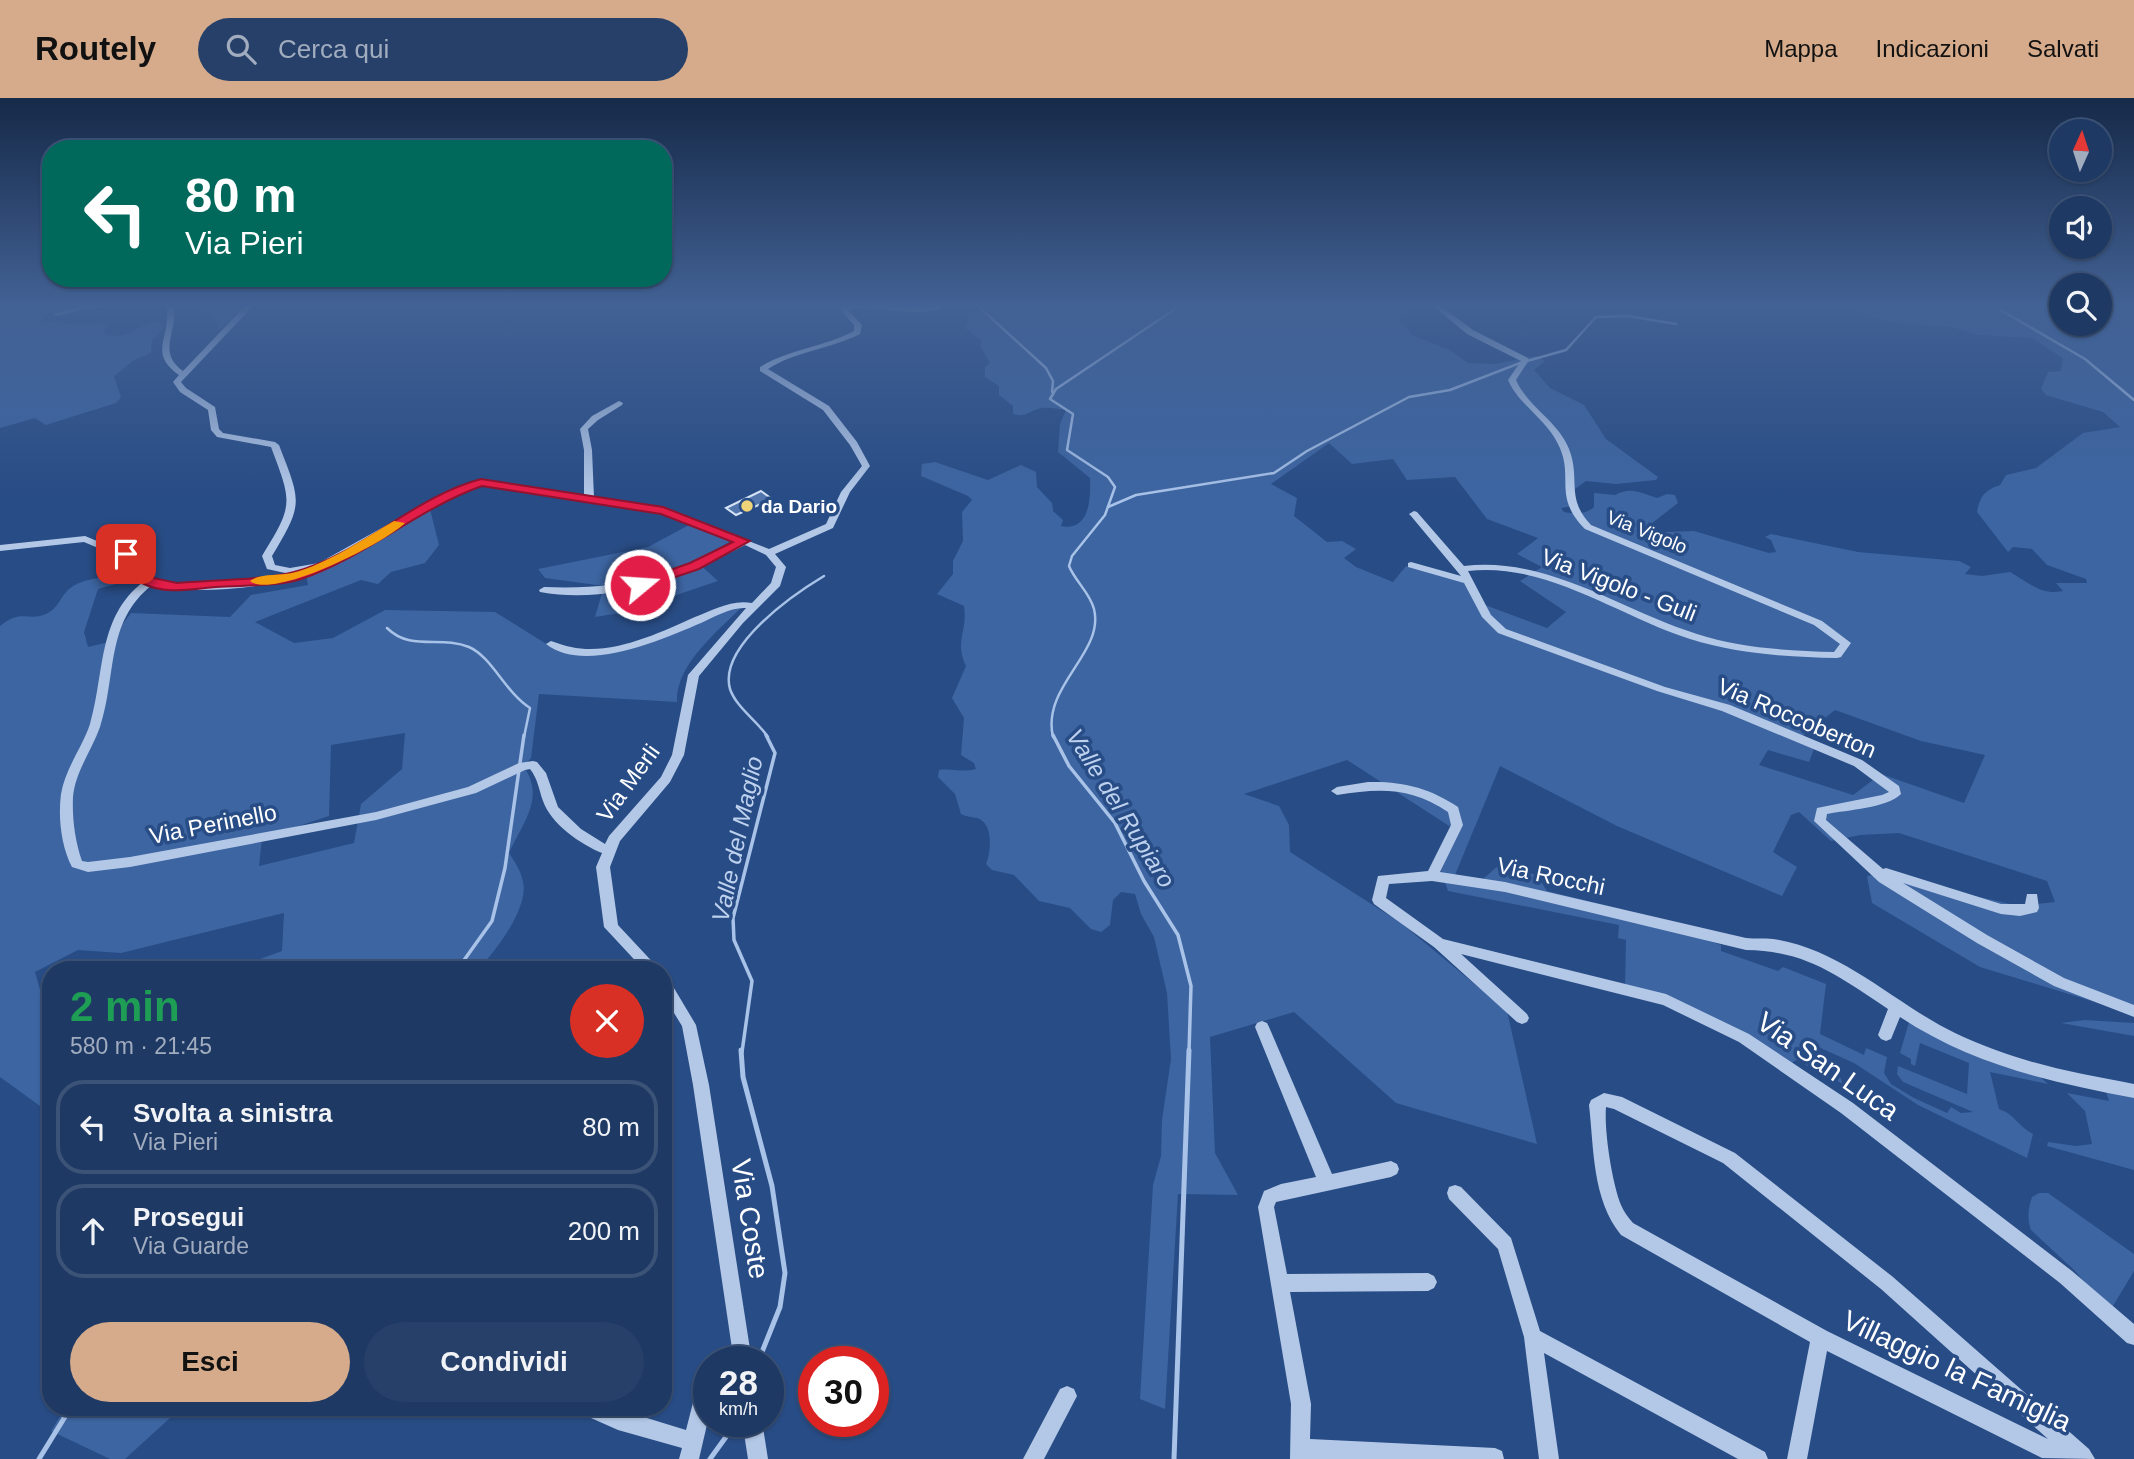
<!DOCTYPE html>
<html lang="it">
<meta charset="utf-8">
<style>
:root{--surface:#1e3964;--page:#26406a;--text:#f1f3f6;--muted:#a1acbf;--line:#3c5378;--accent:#d6ab8b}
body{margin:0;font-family:Arial,sans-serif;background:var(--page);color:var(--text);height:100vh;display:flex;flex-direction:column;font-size:26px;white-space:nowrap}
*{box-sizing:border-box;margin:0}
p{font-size:23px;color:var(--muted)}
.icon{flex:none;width:38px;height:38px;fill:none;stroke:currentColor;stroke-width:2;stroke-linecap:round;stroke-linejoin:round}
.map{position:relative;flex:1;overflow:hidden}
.drawer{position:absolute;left:42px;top:863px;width:630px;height:455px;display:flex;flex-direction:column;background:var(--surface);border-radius:28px;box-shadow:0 2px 5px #0004,0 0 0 2px var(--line)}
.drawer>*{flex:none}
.banner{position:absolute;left:42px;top:42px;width:630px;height:147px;border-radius:28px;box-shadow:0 2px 5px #0004,0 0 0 2px var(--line);background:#00695c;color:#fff;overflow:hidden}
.needle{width:46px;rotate:3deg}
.tools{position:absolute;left:2049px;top:21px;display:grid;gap:14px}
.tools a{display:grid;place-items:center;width:63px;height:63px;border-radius:50%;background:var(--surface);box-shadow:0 2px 5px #0004,0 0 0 2px var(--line);font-size:35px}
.speed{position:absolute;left:693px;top:1248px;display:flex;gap:14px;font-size:35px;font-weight:700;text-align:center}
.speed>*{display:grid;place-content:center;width:91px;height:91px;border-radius:50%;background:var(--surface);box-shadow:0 2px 5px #0004,0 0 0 2px var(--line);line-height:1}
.speed small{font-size:18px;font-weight:400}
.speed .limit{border:10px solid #d22;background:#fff;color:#111}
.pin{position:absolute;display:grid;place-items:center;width:60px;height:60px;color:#fff;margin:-30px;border-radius:14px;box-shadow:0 4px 10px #0006}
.me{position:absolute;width:77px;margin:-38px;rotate:72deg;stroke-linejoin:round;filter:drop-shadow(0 0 5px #0008)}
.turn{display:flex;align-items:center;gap:24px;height:147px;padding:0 28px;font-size:32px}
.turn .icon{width:91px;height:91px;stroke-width:2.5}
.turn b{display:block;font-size:49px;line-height:60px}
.round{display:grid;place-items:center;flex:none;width:74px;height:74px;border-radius:37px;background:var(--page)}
.overview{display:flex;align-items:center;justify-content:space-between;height:119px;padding:0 28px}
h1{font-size:42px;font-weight:600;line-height:52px;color:#1e9e55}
.primary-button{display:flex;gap:14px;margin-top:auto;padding:14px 28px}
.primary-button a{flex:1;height:80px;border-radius:42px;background:var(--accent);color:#111;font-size:28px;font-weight:600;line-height:80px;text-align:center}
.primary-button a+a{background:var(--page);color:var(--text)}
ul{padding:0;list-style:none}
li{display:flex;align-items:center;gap:21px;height:94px;margin:0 14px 10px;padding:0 14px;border:4px solid var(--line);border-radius:28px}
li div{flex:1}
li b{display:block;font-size:26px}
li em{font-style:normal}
header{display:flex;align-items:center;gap:42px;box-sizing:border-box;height:98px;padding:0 35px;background:var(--accent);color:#111}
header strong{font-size:33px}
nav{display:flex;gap:38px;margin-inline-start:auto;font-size:24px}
.search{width:490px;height:63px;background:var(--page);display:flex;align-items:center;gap:18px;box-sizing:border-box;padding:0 24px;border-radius:38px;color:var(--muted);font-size:26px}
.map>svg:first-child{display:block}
</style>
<header>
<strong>Routely</strong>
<div class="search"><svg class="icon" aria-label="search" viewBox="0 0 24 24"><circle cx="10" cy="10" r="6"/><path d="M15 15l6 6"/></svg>Cerca qui</div>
<nav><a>Mappa</a><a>Indicazioni</a><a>Salvati</a></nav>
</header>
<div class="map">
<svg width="2134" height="1361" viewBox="0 0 2134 1361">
<rect width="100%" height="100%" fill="#284c85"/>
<g fill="#3d65a1" fill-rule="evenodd">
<path d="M0,207H84L47,216L41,225L57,223L62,226L109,225L104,234C123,248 140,221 161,225L163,231L152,242L151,255L134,262L114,278L121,299L116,305L46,327L35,320L0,330Z"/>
<polygon points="209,207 243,207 219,232 216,222 202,215"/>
<path d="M969,207H1408L1412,217L1398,220L1412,237L1450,252L1468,265L1495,266L1536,258L1545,263L1534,272L1550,290L1584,307L1606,341L1658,379L1656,382L1616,386L1586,383L1572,393V400L1579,407L1561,410L1564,414C1574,416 1585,417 1594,409V395L1615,397C1632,388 1641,395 1657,400L1667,396L1675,397L1678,405L1651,426L1649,430L1665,434L1694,433L1769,455L1776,454L1771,442L1765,439L1771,436L1858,454L1959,463L1971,469L1965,476L1982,478L2010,474C2028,484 2041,498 2063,493L2056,485H2087L2086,481L2047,467L2032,451L2013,449L2008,454L1977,414C1980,398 1985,392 2000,387L2006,377L2036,370L2083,335L2120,329L2103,314L2046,297L2041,291L2048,274L2061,273L2063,260L2032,240L1978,237L1950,229L1898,225L1858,216L1861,212L1923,207H2061L2062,226H2100V207H2134V916L1980,869L1872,805L1867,778L1879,776L2019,808L2055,804L2047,783L1899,735L1860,737L1831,743L1799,714L1791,717L1773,754L1797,769L1782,798L1617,728L1500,668L1455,777L1483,781L1499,767L1537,777L1547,793L1621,811L1721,847V853L1778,873L1783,869L1826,886L1820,936L1864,957L1866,950L1887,959L1884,975L1891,986L1914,1000L1947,1015L1951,1009L1961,1015L1973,1014L1903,984L1897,976L1898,968L1967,996L1969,965L1920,945L1915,968L1911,966V961L1900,955L1909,924L2038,977L2048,986L1990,974L1999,1011C2013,1015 2019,1029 2033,1036L2027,1060L1918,1007L1854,965L1814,947L1807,950L1837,972L1843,986L1796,962L1788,968L1744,940L1625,889L1626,842L1618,840L1619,827L1448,793L1441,773L1457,733L1347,662L1244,696L1279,708L1289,727L1290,754L1401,825L1507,913L1537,1046L1396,1005L1294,914L1210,939L1215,1055L1238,1097L1178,1096L1165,1311L1140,1301L1153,1087L1161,1058L1162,1022L1171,961L1167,895L1154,839L1141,816L1135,796L1121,794L1113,802L1110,827L1101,834L1091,831L1070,810L1039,803L1014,777L992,772L986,766C991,754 994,725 977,720C972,719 967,719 961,716L955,696L938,679L939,672C952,670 962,675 976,671L974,665L961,657L964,620L952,600L966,568C954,543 968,533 964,508L937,496L953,476V463L963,443L962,414L972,402L968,398L921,378L922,366L935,364L988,382L1021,367L1036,374L1037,389L1052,405L1053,413L1063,422L1061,428C1089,434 1091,402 1090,380L1058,354L1060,326L1066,312C1058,311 1049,309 1041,310C1029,313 1026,320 1013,316V308L999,297V288L985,279V269L990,265L980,248L982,243L965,230L969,218L980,212ZM1329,345L1352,366L1393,361L1407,382L1455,379L1487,421L1538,440L1517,456L1542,469L1520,483L1566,514L1547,530L1477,504L1462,482L1406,468L1393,484L1356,469L1344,460L1356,451L1342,443L1327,444L1294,418L1297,400L1271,386ZM1835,612L1921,643L1985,657L1964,705L1881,676L1853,697L1759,667L1768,652L1809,664L1814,651L1799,641Z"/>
<path d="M430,411L439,447L425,465L391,474L378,486L361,482L255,524L294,545L333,540L385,512L495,514L556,552L606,553L743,508C719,532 675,567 677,604L539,596L531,660L523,668C546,698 523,725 509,755C514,763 520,771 522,780C532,807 496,852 479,871H233L282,853L284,815L121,855L78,852L35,874L41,895L51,903V1016L0,979V528C22,510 28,524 46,516C58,511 60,499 69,491C86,478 114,478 134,481L98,491L84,534L88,549L109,544L131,515L230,519L251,497L308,487L306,476L338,464ZM405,635L402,671L361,706L354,745L259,768L262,740L329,718L331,647Z"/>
<polygon points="689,427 731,443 696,463 718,483 626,514 595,519 604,488 545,480 538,471 648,449"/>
<polygon points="2085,922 2134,925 2134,938 2061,925"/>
<polygon points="2104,987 2134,993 2134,1072 2047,1048 2048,1044 2076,1048 2092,1046 2085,1013 2067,995 2109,1003"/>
<path d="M2039,1095H2048L2134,1156V1173L2110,1213L2074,1172L2031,1132C2027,1120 2028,1111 2032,1099Z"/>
<polygon points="66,1309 182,1309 125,1361 110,1361 51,1333"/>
</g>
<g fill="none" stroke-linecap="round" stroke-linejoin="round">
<g stroke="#a8c2e8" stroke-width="2.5">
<polyline points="977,207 1046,270 1053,283 1052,294"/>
<polyline points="1992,207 2085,261 2134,302"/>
<polyline points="1108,409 1136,397 1274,375 1307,353 1409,299 1450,292 1520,265 1566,252 1596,219 1628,218 1676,226"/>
<path d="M387,530C411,554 441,537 469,549C492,559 505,594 530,610L524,639"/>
<path d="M768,639C757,623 736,609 730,591C718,548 794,496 824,478"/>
<path d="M1053,639C1041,588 1105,555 1094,511C1090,495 1075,483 1069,468L1072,458L1105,417L1115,389L1108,379L1067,352L1073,316L1050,301L1056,291L1181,207"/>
</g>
<g stroke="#a8c2e8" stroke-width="3.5">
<polyline points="1053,637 1069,668 1115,725 1144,783 1178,837 1191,888 1189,954"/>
<polyline points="457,872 492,823 505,770 524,637"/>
<polyline points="742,954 752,883 734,842 733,820 775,655 766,637"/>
</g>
<g stroke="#a8c2e8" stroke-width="5">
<polyline points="741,952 743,979 772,1088 785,1175 780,1209 758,1264"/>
<polyline points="39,1361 71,1309"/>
<polyline points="710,1361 731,1332"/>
<polyline points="1174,1361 1189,952"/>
</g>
</g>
<polygon fill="#5175ac" stroke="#d6e3f6" stroke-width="2" points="761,393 772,401 736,417 726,410"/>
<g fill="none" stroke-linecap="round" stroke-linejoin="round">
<g fill="#b3c8e7" fill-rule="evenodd">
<polygon points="85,207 118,207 114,209 85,211 57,218 53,216"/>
<path d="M162,207H170L174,210C177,236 157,254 183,273L246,207H254L181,284L186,290L215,309L219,331L223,335L275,344L279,347C301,404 304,405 272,458L275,467L290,470L319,465L446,394L481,382L584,398V352L580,331L592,318L619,303L623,305L622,307L598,322L588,331L592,352L594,400L666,411L769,451L826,426L841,394L862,368L850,347L823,312L760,273V269C789,251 824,249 854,233V227L840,211V209L884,207L920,209L948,207C919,223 879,206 847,211L862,227L860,236C830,251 796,253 768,271L829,308L857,344L870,368L850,394L833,430L775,456L786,469L780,488L743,525L699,578L684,657L670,684L620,743L610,769L618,827L660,872H644L604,829L596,769L602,755C580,746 551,726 543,703C539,692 538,681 530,671L525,672L476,695L376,722L130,769L88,774L72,769C61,748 58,719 61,696C65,671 82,650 90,626C105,575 97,520 143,484L138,467L84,444L0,453V447L85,438L146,463L152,480C191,493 257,483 297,475L302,478L301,480C261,489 191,498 152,487C105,524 117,578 100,629C92,652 75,674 73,699C72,720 75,743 82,763L88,764L130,759L376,714L468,689L519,665L533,663L537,664L546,675L558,709L581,731L605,746L609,738L661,679L672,657L688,577L746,510C731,509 714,519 701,525C661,542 584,576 546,546L551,543C558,545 565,548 571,549C612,558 659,535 695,519C713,512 732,501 752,505L771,485L776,469L766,457L745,447C683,479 611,507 540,494L539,492L544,489C623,492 667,479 736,444L661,415L482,388L452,398L325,469L290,476L267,471L262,458C294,406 292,405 271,349L217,339L211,332L208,312L180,294L173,284L179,277C148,255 170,241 167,211Z"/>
<path d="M1432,207H1439L1473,232L1528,260L1529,262L1516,282C1528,309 1558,323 1569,351C1581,381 1565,400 1591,427L1822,523L1851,545L1841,559L1837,560C1788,559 1737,556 1690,541C1618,518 1547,464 1468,473L1491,517L1506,531L1665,589L1730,607L1862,662L1899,688L1901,696C1887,710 1847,712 1827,716L1826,722L1883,771L1886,770L2001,806H2025L2027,796H2037L2039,810L2037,814L2020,818L2001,816L1903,785L1987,837L2064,880L2134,907V919L2054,888L1977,845L1879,784L1814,723L1817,710L1882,697L1889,694L1854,668L1722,613L1657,593L1498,535L1482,519L1464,485L1408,469V465L1411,464L1461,478L1411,418L1409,416L1414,413L1417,414L1464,468C1548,458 1620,512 1697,536C1740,550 1789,553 1834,554L1840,546L1814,527L1585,431C1552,398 1575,379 1558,346C1546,321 1519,307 1508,282L1521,263L1467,236Z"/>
<path d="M1368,684C1402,683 1430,690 1458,709L1463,727L1440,774L1505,784L1746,840C1755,841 1764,840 1773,841C1842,851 1895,906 1955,935C2016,964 2069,974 2134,986V1000C2050,984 1973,967 1900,919L1891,941L1886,943L1881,941L1878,937L1888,911C1839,879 1808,853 1746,852L1505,794L1432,783L1389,786L1386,800L1443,841L1666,896L1749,936L1853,1005L2072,1173L2134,1226V1247L2127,1245L2060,1185L1841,1015L1739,944L1663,907L1461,856L1527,916L1529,920L1527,924L1522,926L1517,924L1434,849L1374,806L1372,802L1378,778L1428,773L1451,727L1448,714C1411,689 1380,690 1337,697L1331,693L1337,689Z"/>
<polygon points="663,878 668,880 696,927 709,987 752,1264 734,1264 693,987 682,928 663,897"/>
<polygon points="1262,923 1267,925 1269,929 1332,1076 1391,1063 1397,1066 1399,1071 1397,1076 1391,1079 1276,1104 1274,1109 1287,1176 1428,1175 1434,1178 1437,1184 1434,1190 1428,1193 1290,1194 1311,1306 1310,1341 1495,1350 1502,1353 1504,1361 1290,1361 1291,1306 1258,1109 1264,1093 1281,1086 1316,1079 1255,929 1257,925"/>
<path d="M1604,995L1622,999L1735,1055L1893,1179L2089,1351L2095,1361L2042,1360L1827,1253L1807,1361H1787L1810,1244L1621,1137C1592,1101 1594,1051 1589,1007L1591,1002ZM1606,1009L1614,1011L1723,1065L1881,1191L2048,1341L1827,1233L1633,1125C1628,1119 1624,1114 1621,1107C1612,1084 1604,1033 1606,1009Z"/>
<polygon points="1455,1087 1461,1089 1511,1140 1540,1233 1765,1354 1768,1361 1738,1361 1544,1255 1559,1361 1539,1361 1524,1239 1498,1151 1449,1101 1447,1095 1449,1089"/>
<polygon points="706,1280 709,1281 709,1318 699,1361 679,1361 682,1350 618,1332 582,1316 579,1309 611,1309 686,1332 697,1289 699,1282"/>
<polygon points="1067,1288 1074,1291 1077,1298 1044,1361 1023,1361 1060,1291"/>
<polygon points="742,1323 762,1323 768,1361 748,1361"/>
</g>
</g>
<linearGradient id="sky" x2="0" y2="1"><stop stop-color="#162a49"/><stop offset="0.52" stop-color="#426194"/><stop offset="1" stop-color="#426194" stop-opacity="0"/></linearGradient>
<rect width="2134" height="397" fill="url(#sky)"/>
<path fill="#e11d48" stroke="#92132f" stroke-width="2" d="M481,381L663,409L750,443L699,471L640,491L636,489V484L690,465L733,444L661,416L482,388C417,411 366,459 301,481C276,489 242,487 216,489C192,491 164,497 142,485L137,467L119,456L126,452L148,462L153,480L177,485C209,482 265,482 294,474C362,456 413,399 481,381Z"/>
<path fill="#f59e0b" d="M394,423L405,425C385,445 273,502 250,483C260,475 279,478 292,475C328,466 363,441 394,423Z"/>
<circle fill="#efd379" stroke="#284c85" stroke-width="2.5" cx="747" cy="408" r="7"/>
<g text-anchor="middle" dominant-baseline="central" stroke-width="7" stroke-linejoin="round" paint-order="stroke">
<g font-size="19" font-weight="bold" fill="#fff" stroke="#284c85" text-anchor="start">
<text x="761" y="408">da Dario</text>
</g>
<g font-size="19" fill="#fff" stroke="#284c85">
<text transform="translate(1647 434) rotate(22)">Via Vigolo</text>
</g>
<g font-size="23" fill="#fff" stroke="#284c85">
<text transform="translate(1619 487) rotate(21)">Via Vigolo - Guli</text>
<text transform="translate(1797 620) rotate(23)">Via Roccoberton</text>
<text transform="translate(628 685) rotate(-54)">Via Merli</text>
<text transform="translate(213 726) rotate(-11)">Via Perinello</text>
<text transform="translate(1551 778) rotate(12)">Via Rocchi</text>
</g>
<g font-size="24" font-style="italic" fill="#bed2ef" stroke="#284c85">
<text transform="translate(1121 710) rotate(58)">Valle del Rupiaro</text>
<text transform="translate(737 741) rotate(-78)">Valle del Maglio</text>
</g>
<g font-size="28" fill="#fff" stroke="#284c85">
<text transform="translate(1828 968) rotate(35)">Via San Luca</text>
<text transform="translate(750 1121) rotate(81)">Via Coste</text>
<text transform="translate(1957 1273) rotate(25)">Villaggio la Famiglia</text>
</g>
</g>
</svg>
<div class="tools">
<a><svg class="needle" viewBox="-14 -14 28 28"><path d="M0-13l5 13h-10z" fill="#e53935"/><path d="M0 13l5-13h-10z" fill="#a1acbf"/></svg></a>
<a><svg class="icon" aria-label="sound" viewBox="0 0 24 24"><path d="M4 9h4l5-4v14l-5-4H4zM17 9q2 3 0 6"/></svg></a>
<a><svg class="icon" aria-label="search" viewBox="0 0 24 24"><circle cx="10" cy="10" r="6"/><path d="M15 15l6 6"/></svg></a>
</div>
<div class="speed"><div>28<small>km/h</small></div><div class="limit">30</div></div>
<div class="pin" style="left:126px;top:456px;background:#d93025"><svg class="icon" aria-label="arrive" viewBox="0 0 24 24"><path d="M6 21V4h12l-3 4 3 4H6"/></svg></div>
<svg class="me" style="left:640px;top:487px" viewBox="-20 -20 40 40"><circle r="17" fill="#e11d48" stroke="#fff" stroke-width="3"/><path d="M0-11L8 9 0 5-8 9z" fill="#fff"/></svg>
<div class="banner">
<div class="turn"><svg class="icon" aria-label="left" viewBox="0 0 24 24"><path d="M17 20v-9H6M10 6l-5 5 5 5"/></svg><div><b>80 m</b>Via Pieri</div></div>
</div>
<section class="drawer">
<div class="overview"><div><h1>2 min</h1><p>580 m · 21:45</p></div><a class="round" style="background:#d93025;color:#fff"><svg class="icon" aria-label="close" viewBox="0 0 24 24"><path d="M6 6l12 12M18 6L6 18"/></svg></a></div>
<ul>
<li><svg class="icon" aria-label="left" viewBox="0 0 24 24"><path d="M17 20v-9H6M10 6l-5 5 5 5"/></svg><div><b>Svolta a sinistra</b><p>Via Pieri</p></div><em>80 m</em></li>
<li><svg class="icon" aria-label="ahead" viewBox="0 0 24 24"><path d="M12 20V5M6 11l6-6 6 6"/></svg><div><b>Prosegui</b><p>Via Guarde</p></div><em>200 m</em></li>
</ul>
<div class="primary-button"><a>Esci</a><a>Condividi</a></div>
</section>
</div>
